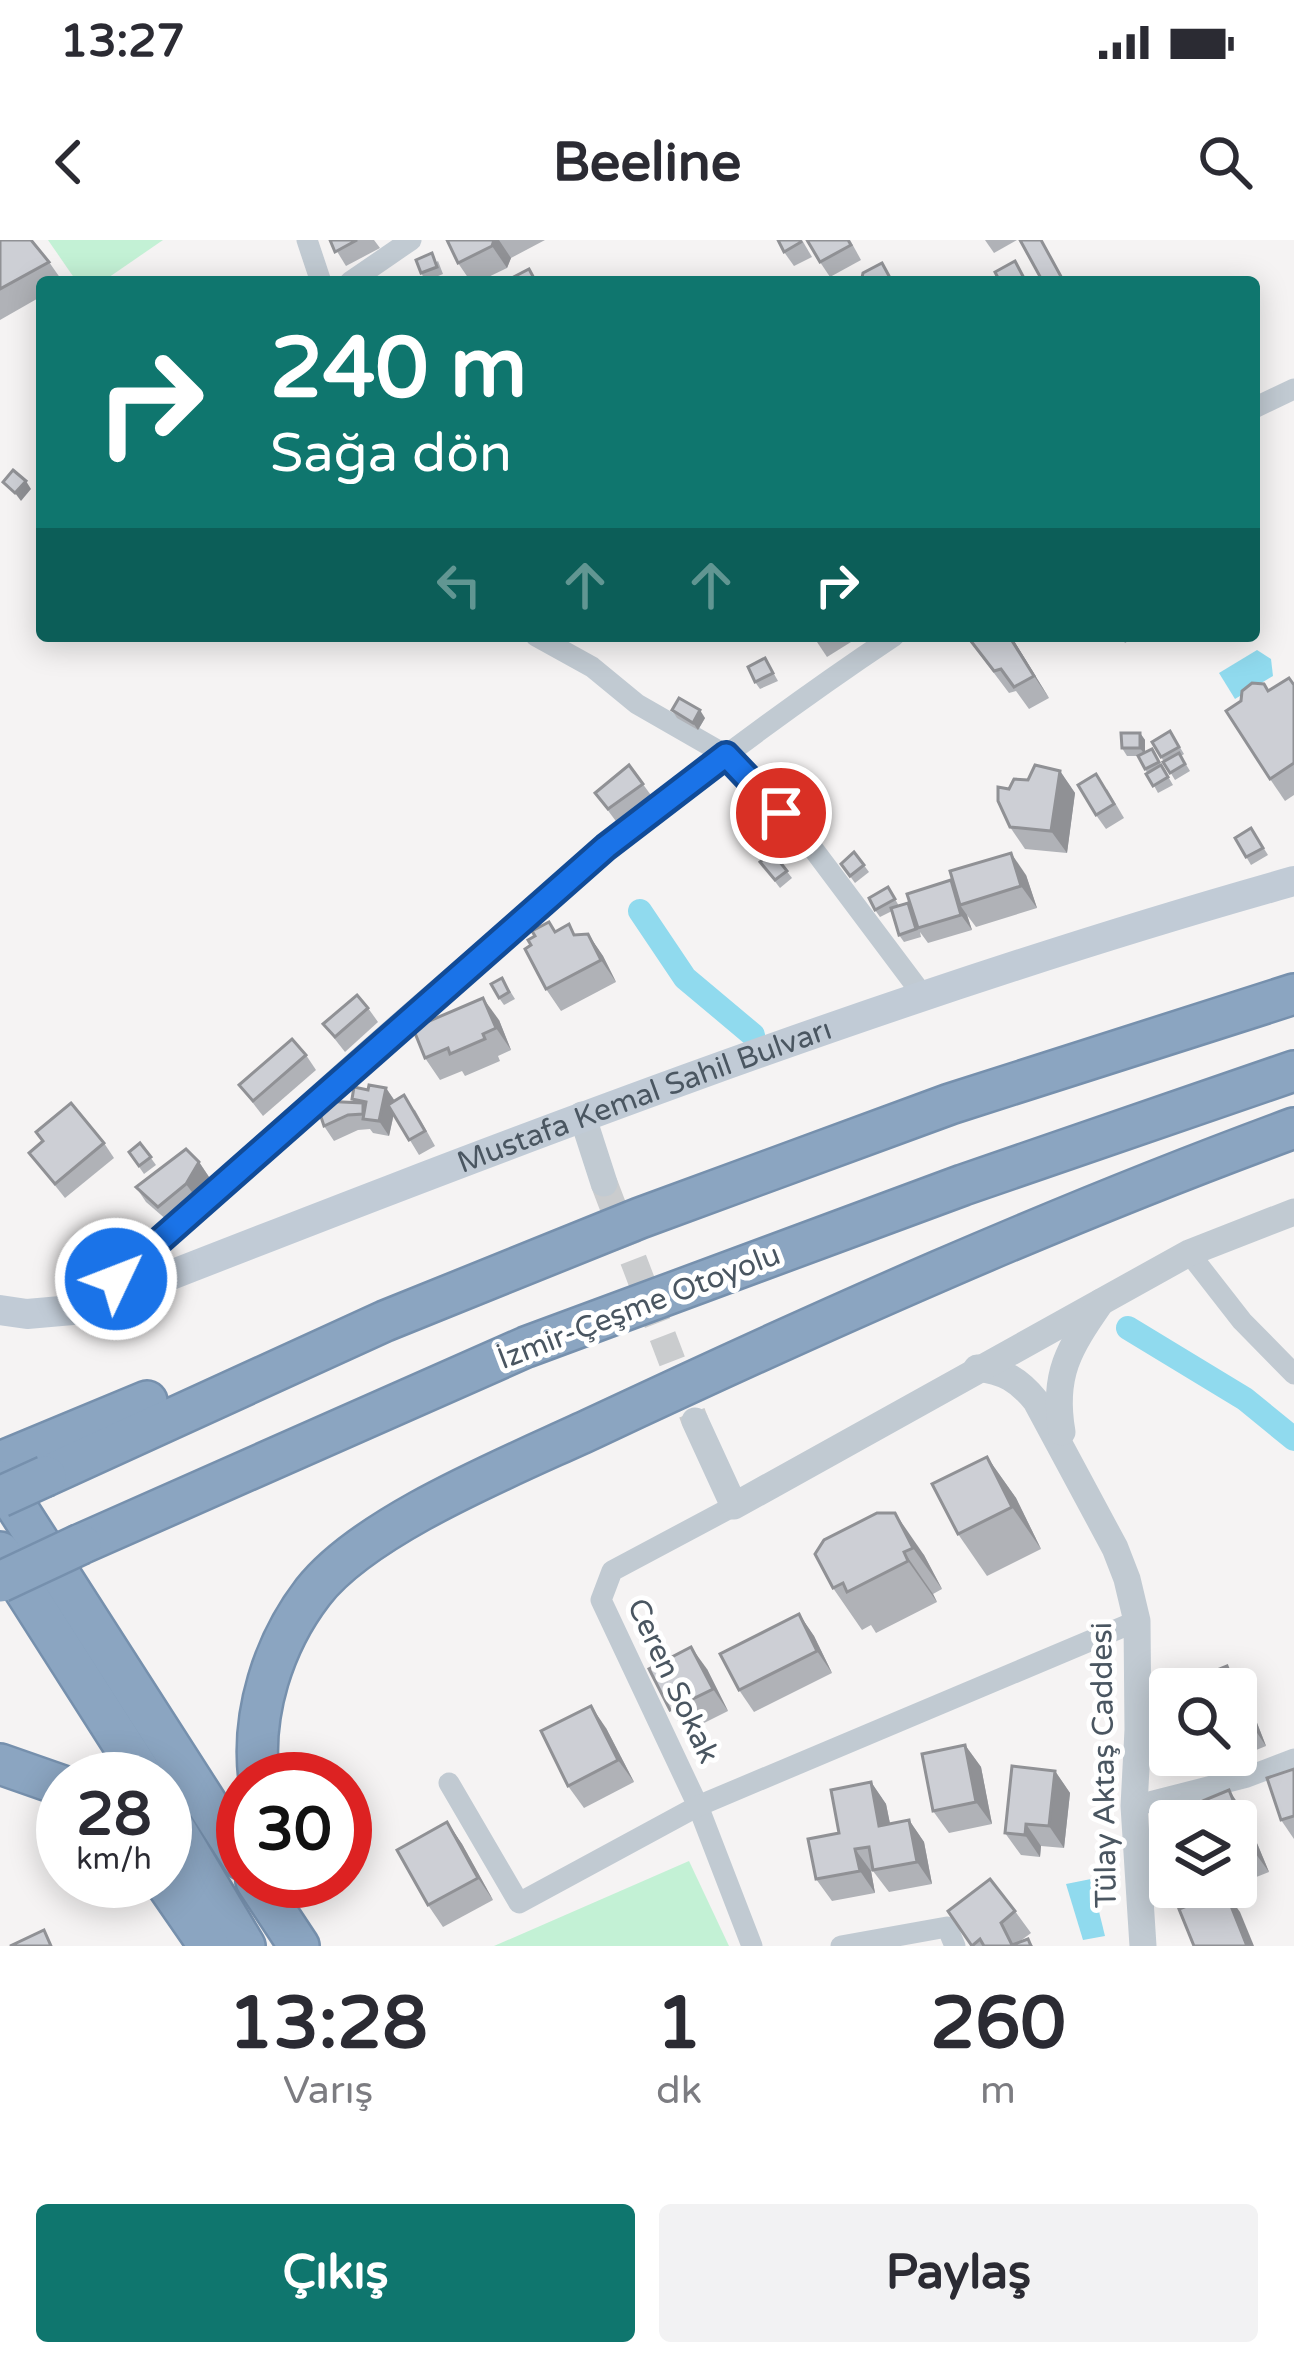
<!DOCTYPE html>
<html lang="tr">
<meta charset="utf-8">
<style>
:root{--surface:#fff;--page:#f2f2f3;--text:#2b2b33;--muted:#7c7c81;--accent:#0f766e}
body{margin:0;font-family:"Varela Round",sans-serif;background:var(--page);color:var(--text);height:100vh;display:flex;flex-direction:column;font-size:45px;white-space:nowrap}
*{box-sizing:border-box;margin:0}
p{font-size:39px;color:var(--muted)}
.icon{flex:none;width:66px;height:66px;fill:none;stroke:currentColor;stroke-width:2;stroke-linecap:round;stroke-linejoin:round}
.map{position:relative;height:1706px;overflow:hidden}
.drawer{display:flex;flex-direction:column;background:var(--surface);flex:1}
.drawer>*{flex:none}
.banner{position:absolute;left:36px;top:36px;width:1224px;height:366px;border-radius:12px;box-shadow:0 6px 30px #0003;background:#0f766e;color:#fff;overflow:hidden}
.buttons{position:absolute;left:1149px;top:1428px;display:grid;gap:24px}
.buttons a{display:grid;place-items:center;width:108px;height:108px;border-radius:12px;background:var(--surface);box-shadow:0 6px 30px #0003;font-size:60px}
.speed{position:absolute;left:36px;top:1512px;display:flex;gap:24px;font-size:60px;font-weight:700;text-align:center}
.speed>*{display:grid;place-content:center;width:156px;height:156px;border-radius:50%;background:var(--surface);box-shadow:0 6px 30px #0003;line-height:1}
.speed small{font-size:30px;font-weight:400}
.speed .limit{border:18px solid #d22;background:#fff;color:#111}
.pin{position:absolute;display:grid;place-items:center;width:102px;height:102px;color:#fff;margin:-51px;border:6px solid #fff;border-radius:50%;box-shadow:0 3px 12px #0007}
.me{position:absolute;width:132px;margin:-66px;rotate:47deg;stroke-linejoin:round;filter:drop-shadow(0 0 9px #0008)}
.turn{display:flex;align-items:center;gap:42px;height:252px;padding:0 36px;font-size:54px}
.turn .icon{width:156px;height:156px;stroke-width:2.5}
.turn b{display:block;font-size:84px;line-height:102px}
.lanes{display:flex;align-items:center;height:114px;padding:0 36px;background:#0003;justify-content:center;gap:60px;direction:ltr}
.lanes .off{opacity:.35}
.eta{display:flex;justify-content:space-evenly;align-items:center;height:204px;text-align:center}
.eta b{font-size:72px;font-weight:700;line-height:84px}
.button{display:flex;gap:24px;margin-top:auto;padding:24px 36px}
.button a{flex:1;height:138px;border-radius:12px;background:var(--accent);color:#fff;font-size:48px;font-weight:700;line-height:138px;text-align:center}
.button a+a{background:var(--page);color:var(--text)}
.status{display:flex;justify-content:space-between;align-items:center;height:84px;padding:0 60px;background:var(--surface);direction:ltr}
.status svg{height:33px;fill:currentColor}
header{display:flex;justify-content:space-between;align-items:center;height:156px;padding:0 36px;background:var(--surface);font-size:54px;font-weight:700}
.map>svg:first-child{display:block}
</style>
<div class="status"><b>13:27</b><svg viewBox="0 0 49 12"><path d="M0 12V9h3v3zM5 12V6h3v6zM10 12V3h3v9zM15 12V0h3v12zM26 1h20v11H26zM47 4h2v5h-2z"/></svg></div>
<header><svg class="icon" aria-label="back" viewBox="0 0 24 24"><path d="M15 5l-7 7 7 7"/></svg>Beeline<svg class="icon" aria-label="search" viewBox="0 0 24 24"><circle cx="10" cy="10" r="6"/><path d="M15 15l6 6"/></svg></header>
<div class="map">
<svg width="1294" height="1706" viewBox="0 0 1294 1706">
<rect width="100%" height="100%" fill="#f5f3f3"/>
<g fill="#c3f1d5">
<polygon points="48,0 163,0 102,42 77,42"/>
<polygon points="689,1621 729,1706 494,1706"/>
</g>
<g fill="#90daee">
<polygon points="1257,410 1271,419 1273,436 1235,459 1219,433"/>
<polygon points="1091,1639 1105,1696 1083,1700 1066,1644"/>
</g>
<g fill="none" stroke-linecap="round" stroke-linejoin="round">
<g stroke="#90daee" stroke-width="24">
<polyline points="640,671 685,738 753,795"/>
<polyline points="1128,1088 1245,1159 1294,1199"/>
</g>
<polyline stroke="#caccce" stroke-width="27" stroke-dasharray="27 14" stroke-linecap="butt" points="604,943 695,1181"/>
<g stroke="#7690ad" stroke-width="44">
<g id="motorway">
<polyline points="0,1222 147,1161"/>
<polyline points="46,1236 385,1081 640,978 950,864 1294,754"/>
<polyline points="0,1241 243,1620"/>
<polyline points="81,1304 526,1107 963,945 1294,831"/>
<polyline points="0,1312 145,1539"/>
<polyline points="0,1524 63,1546"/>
<path d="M259,1539C251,1474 273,1404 313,1352C366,1284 514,1225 593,1188C823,1080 1055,976 1294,888"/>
<polyline points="165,1572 245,1706"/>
<polyline points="164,1641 209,1706"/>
<polyline points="256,1641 299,1706"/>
</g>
</g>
<g stroke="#c1cad2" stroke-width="21">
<polyline points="307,0 321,42"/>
<polyline points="350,42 411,0"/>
<polyline points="1254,168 1294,149"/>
<polyline points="536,396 592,427 637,464 726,515 808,602 922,754"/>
<polyline points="1189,1013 1242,1081 1294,1134"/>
<path d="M93,1060C347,826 606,588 894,396"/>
<polyline points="734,1266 612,1331 601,1360 698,1566 752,1706"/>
<polyline points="449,1543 519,1663 698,1566 1137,1381"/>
<polyline points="1134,1566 1247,1537 1294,1519"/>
<polyline points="841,1706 947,1687 955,1706"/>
</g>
<g stroke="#c1cad2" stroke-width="27">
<polyline points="582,875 604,943"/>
<path d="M977,1128C1004,1131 1019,1140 1036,1161L1115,1308L1127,1339L1137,1381L1138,1490L1134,1566L1143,1706"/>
<polyline points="695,1181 734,1266 1189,1013 1294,972"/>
<path d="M1062,1192C1052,1135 1069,1108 1101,1062"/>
</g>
<path stroke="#c1cbd6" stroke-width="30" id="s1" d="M0,1070L27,1074L84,1069C483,913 881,757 1294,641"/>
<use href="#motorway" stroke="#8ba5c1" stroke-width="39"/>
<g stroke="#7690ad" stroke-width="44" stroke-linecap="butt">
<g id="motorway-bridge">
<polyline points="0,1257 46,1236"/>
<polyline points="0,1342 81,1304"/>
</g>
</g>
<use href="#motorway-bridge" stroke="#8ba5c1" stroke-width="39"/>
</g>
<g fill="#b0b2b7">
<polygon points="0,0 49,22 63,42 42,42 42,56 0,80"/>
<polygon points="330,0 374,0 380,8 346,26"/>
<polygon points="447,0 545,0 511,18 507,28 478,42 471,42 458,23"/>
<polygon points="802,0 812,17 794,26 784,12"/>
<polygon points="850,0 861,20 830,37 820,22"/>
<polygon points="985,0 1017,0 994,13"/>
<polygon points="438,21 443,34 426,41 421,33"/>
<polygon points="813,396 858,396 859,397 827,417"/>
<polygon points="966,396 1011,396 1049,458 1029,469 1016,451 1009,453"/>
<polygon points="1120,396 1137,396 1125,403"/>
<polygon points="765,418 778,441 760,449 755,442"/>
<polygon points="1294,444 1294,555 1285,561 1270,539 1268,451"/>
<polygon points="672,470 705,478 698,490 677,478"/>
<polygon points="1170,491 1184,514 1181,516 1190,531 1175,540 1152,502"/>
<polygon points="1140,493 1145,500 1145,512 1152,509 1173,545 1158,553 1138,516 1127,516 1122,508"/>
<polygon points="629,525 653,558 618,584 595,553"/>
<polygon points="1060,531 1075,553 1067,613 1025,609 1010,587 1028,540"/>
<polygon points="1107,549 1124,578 1106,589 1096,575"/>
<polygon points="1251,588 1268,615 1251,625 1235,598"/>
<polygon points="772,612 792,638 780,648 760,622"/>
<polygon points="854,612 869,632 855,643 841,624"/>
<polygon points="1026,635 1037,668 976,687 967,675 972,690 928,703 920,692 921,697 904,702 899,695 892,671 880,677 875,670 888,647 899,666 951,640 954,645"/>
<polygon points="556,691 576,695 588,694 603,716 616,742 561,771 546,749"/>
<polygon points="507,746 515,759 504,765 499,758"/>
<polygon points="368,768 378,782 345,812 323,784"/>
<polygon points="499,780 511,810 498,816 500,821 465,836 462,831 440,840 425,818"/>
<polygon points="306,815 316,830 263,876 239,845"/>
<polygon points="386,848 395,861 415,870 435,906 419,915 394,874 389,896 373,893 370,889 358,890 334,901 324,886 355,863 352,859 368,850"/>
<polygon points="104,903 114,918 65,958 29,913"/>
<polygon points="140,903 156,925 144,934 129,912"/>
<polygon points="199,922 209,937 197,959 168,981 146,962 136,947"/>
<polygon points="987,1217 1016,1258 1041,1309 987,1336 958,1294"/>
<polygon points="877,1273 924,1315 942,1349 933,1354 937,1362 876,1393 871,1385 862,1390 833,1348"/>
<polygon points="799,1374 814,1396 832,1433 754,1472 739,1450"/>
<polygon points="1227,1426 1243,1447 1266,1506 1195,1535 1181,1515 1236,1515 1236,1449"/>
<polygon points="707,1429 728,1471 686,1492 670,1470"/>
<polygon points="606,1488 634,1542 584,1568 568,1546"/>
<polygon points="965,1505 981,1527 992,1584 949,1593 933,1571"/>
<polygon points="1294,1529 1294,1599 1281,1580"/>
<polygon points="1055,1531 1070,1553 1064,1608 1041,1606 1040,1617 1021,1615 1005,1593"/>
<polygon points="871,1542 886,1564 890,1584 909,1580 924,1602 932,1644 889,1652 873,1631 871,1631 875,1653 832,1661 816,1639 839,1593"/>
<polygon points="1244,1572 1269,1632 1236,1645 1236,1581"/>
<polygon points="447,1582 462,1604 493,1660 443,1687 428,1665"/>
<polygon points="1015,1671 1031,1693 1019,1702 1028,1699 1033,1706 972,1706"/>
</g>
<g fill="#909195">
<polygon points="494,0 499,0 511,18 507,28 492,6"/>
<polygon points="26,241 31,249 21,261 15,253"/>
<polygon points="1009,396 1011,396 1049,458 1034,436"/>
<polygon points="700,470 705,478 698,490 693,483"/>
<polygon points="1140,493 1145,500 1145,515 1140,508"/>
<polygon points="1060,531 1075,553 1067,613 1051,591"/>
<polygon points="1011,613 1026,635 1037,668 1021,646"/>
<polygon points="951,640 961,655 960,665 967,675 972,690 961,675"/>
<polygon points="588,694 603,716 616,742 601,720"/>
<polygon points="483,758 499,780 511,810 496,788"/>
<polygon points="386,848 396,863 389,896 379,881"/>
<polygon points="199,922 209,937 197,959 186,944"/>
<polygon points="987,1217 1016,1258 1041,1309 1012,1267"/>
<polygon points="895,1273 924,1315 942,1349 913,1308"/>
<polygon points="904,1312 933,1354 937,1362 908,1321"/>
<polygon points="799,1374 814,1396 832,1433 817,1411"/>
<polygon points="691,1407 707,1429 728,1471 713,1449"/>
<polygon points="1227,1426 1243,1447 1266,1506 1251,1484"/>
<polygon points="591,1466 606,1488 634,1542 618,1520"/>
<polygon points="965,1505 981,1527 992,1584 976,1562"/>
<polygon points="1055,1531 1070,1553 1064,1608 1049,1586"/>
<polygon points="871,1542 886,1564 895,1608 879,1586"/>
<polygon points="1229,1550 1244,1572 1269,1632 1253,1610"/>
<polygon points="909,1580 924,1602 932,1644 917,1622"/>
<polygon points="447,1582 462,1604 493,1660 478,1638"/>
<polygon points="1026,1584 1041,1606 1040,1617 1025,1595"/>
<polygon points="855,1609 871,1631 875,1653 860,1631"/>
<polygon points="1225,1651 1240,1672 1254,1706 1247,1706"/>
</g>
<g fill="#cdcfd5" stroke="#909195" stroke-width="3">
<polygon points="0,0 31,0 49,22 0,49"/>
<polygon points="330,0 357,0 335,12"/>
<polygon points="447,0 494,0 492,6 458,23"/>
<polygon points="778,0 800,0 801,2 784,12"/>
<polygon points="807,0 848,0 851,5 820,22"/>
<polygon points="1020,0 1041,0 1064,42 1043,42"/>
<polygon points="432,13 437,27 421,33 416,20"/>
<polygon points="1015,21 1026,42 1000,42 995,32"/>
<polygon points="882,23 889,36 889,42 861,42 863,33"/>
<polygon points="529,29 536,42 504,42"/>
<polygon points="13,230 26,241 15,253 3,242"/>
<polygon points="967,396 1009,396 1034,436 1014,447 1001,429 994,431"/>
<polygon points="765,418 773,433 755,442 748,427"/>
<polygon points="1289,438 1294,445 1294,523 1270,539 1226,471 1241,461 1242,451 1252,443 1264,444 1268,451"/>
<polygon points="679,458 700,470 693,483 672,470"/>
<polygon points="1170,491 1179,507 1161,517 1152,502"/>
<polygon points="1121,493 1140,493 1140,508 1122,508"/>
<polygon points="1152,509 1159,522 1145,529 1138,516"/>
<polygon points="1179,513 1185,524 1170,533 1163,522"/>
<polygon points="629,525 643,544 608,569 595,553"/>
<polygon points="1035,525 1060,531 1051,591 1010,587 998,561 998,547 1009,549 1014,539 1028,540"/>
<polygon points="1161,525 1168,537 1153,546 1146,534"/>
<polygon points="1096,534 1114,564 1096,575 1078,545"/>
<polygon points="1251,588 1263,608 1246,617 1235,598"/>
<polygon points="772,612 787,631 775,640 760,622"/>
<polygon points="854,612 864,625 850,636 841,624"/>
<polygon points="1011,613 1021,646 960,665 950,631"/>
<polygon points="951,640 961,675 918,688 907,654"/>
<polygon points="888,647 895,659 875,670 869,658"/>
<polygon points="908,663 916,689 899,695 891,668"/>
<polygon points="549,682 555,692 569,684 574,695 588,694 601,720 546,749 525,709 531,705 528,700 535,696 532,691"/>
<polygon points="502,738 509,752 499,758 491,744"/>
<polygon points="357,755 368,768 335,797 323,784"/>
<polygon points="483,758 496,788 483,794 485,799 450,814 448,808 425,818 413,788"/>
<polygon points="292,799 306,815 253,861 239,845"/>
<polygon points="369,845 386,848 379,881 363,879 366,862 352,859 354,847 368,850"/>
<polygon points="404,855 425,891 409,900 388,865"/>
<polygon points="321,861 363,863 363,874 348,875 324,886 319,871"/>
<polygon points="71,863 104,903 55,944 29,913 43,901 36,892"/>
<polygon points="140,903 151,917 139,926 129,912"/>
<polygon points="186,909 199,922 186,944 158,967 136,947"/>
<polygon points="987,1217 1012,1267 958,1294 932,1244"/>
<polygon points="877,1273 895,1273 913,1308 904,1312 908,1321 847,1352 843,1343 833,1348 815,1314 824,1300"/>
<polygon points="799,1374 817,1411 739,1450 720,1414"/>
<polygon points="691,1407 713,1449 670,1470 649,1429"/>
<polygon points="1227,1426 1251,1484 1236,1490 1236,1449 1170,1449 1170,1463 1165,1451"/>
<polygon points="1170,1464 1170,1490 1161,1467"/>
<polygon points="591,1466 618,1520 568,1546 541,1491"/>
<polygon points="965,1505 976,1562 933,1571 922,1514"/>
<polygon points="1012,1526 1055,1531 1049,1586 1026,1584 1025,1595 1005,1593"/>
<polygon points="1294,1529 1294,1576 1281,1580 1267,1538"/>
<polygon points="871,1542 879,1586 909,1580 917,1622 873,1630 869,1607 855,1609 860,1631 816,1639 808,1599 839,1593 831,1550"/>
<polygon points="1229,1550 1253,1610 1236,1617 1236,1581 1188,1581 1183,1569"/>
<polygon points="447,1582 478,1638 428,1665 397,1610"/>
<polygon points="990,1639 1015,1671 1001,1683 1012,1705 1028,1699 1031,1706 984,1706 980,1699 972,1706 948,1671"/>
<polygon points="1225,1651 1247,1706 1194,1706 1179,1669"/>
<polygon points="44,1690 51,1706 10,1706"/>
</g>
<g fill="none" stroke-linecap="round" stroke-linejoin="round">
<g stroke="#114b97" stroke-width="30">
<polyline id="route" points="116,1039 606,607 726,515 781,573"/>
</g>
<use href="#route" stroke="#1a73e8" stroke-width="21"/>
</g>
<g text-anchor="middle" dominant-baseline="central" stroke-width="10" stroke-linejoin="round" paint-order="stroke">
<g font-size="30" fill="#4a5661" stroke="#fff">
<text stroke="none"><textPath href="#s1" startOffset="684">Mustafa Kemal Sahil Bulvarı</textPath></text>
<text transform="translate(639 1067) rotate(-21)">İzmir-Çeşme Otoyolu</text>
<text transform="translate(673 1441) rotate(65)">Ceren Sokak</text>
<text transform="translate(1104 1525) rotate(-91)">Tülay Aktaş Caddesi</text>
</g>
</g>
</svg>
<div class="buttons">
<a><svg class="icon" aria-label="search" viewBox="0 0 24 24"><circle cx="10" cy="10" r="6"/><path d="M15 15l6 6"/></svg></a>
<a><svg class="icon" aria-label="layers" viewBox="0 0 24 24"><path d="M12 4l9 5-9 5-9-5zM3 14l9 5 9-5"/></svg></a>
</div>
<div class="speed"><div>28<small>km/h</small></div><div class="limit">30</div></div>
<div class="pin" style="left:781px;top:573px;background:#d93025"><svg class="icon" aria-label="arrive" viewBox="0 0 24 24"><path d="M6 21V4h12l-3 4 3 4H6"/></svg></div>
<svg class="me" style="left:116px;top:1039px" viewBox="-20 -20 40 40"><circle r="17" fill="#1a73e8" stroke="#fff" stroke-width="3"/><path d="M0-11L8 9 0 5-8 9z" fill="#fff"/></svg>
<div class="banner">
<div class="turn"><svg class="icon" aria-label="right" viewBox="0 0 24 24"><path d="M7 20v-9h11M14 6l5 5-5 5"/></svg><div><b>240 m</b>Sağa dön</div></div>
<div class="lanes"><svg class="icon off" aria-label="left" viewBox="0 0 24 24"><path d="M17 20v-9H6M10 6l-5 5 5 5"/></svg><svg class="icon off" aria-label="ahead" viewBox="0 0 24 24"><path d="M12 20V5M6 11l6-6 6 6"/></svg><svg class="icon off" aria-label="ahead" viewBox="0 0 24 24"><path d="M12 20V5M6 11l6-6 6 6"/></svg><svg class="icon" aria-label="right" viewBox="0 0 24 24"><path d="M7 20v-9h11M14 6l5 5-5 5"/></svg></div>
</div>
</div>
<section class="drawer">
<div class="eta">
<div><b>13:28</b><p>Varış</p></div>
<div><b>1</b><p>dk</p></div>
<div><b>260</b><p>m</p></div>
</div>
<div class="button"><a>Çıkış</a><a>Paylaş</a></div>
</section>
